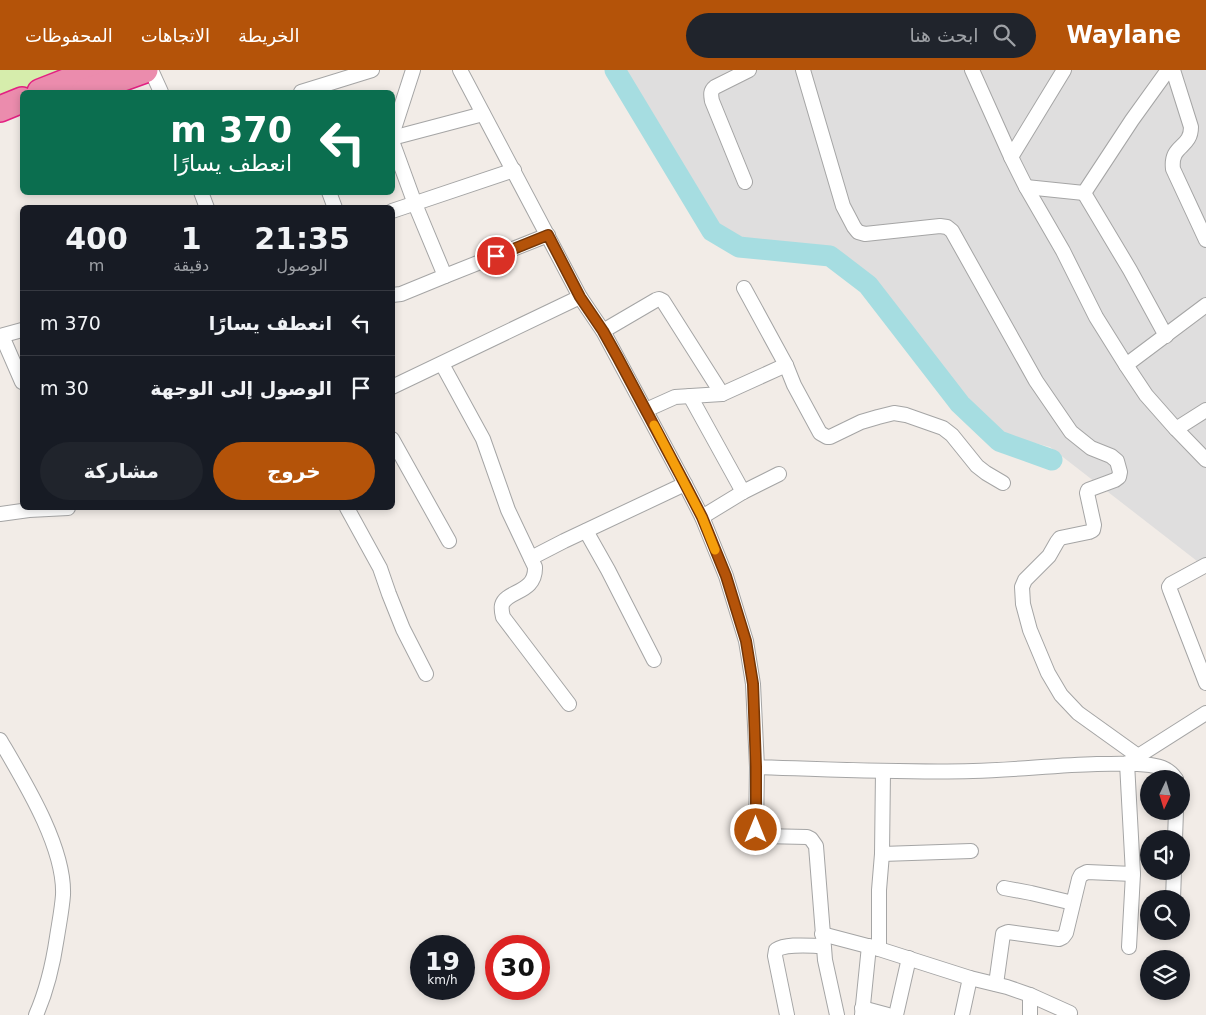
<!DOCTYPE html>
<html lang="ar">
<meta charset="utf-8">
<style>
:root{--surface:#171b24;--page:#20242c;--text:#f1f3f6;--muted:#9ea1a6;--line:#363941;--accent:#b45309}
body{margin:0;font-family:"DejaVu Sans",Vazirmatn,sans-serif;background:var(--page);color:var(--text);direction:rtl;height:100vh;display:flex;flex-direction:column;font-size:19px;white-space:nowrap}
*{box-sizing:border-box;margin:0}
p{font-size:16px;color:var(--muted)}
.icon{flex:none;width:28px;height:28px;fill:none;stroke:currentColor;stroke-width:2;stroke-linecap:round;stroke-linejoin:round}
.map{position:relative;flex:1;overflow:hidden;direction:ltr}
.side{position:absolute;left:20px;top:135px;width:375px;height:305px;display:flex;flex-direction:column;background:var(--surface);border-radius:8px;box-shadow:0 2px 8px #0003;direction:rtl}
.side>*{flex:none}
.banner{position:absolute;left:20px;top:20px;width:375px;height:105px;border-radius:8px;box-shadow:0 2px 8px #0003;direction:rtl;background:#0b6e4f;color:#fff;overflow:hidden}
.needle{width:32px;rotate:184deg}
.controls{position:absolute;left:1140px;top:700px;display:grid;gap:10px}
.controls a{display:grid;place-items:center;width:50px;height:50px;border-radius:50%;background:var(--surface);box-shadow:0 2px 8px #0003;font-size:25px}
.speed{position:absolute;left:410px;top:865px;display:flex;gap:10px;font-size:25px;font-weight:700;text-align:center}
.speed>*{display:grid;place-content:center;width:65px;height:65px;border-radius:50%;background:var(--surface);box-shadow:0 2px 8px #0003;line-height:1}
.speed small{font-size:12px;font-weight:400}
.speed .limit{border:8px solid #d22;background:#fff;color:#111}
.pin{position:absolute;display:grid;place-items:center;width:42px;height:42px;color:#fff;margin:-21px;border:2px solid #fff;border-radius:50%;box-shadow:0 1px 5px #0007}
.me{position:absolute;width:55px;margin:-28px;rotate:0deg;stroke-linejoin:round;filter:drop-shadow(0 0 4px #0008)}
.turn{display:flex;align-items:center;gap:18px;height:105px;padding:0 20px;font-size:22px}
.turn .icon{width:65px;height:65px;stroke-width:2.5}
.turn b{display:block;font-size:35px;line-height:42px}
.eta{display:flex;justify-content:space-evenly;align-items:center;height:85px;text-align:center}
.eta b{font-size:30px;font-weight:600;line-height:35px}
.cta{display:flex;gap:10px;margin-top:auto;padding:10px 20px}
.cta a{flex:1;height:58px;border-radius:30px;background:var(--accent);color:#fff;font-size:20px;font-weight:600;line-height:58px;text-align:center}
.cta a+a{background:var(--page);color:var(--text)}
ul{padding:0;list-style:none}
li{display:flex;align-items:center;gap:15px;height:65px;padding:0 20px;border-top:1px solid var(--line)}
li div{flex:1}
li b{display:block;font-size:19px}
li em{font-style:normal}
header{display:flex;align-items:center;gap:30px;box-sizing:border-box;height:70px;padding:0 25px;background:var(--accent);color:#fff}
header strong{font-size:24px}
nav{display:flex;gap:28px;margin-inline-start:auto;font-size:18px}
.search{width:350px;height:45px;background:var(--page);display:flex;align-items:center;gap:12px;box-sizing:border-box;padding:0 18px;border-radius:28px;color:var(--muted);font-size:19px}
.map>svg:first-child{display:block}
</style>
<header>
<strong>Waylane</strong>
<div class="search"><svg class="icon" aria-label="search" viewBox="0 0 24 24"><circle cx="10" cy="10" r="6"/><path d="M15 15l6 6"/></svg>ابحث هنا</div>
<nav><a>الخريطة</a><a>الاتجاهات</a><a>المحفوظات</a></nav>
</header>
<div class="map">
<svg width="1206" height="945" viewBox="0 0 1206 945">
<rect width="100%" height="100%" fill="#f2ece7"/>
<polygon fill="#dfdede" points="624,0 1206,0 1206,498 1050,377 1004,365 966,328 875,210 833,178 741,170 717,156"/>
<polygon fill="#d6edac" points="0,0 87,0 0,35"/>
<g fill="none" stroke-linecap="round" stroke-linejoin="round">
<polyline stroke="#a6dde1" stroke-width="21" points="615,0 712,161 739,177 830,186 868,215 960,334 999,371 1052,390"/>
<g stroke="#a5a5a5" stroke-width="16">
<g id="street">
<polyline points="151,0 161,22"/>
<path d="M460,0L580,227L603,261L685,414L702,447L726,506L746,571L753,614L757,697C828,699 901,703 973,701C1014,700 1056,695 1097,694C1115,694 1133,693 1150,695C1162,697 1169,699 1176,709"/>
<polyline points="803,0 843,136 854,157 858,162 865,164 940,156 947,157 952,161 1036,311 1071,362 1091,378 1111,386 1117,391 1120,402 1119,407 1115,410 1088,420 1087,423 1094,455 1093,460 1089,462 1060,468 1057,472 1049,486 1025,510 1022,517 1023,534 1030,560 1048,603 1061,625 1078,643 1138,686"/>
<polyline points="972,0 1011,87 1026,117 1063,181 1096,247 1126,295 1146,325 1176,359 1206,390"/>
<path d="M1173,0L1191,57C1191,79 1170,74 1173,99L1206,170"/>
<polyline points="301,22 372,0"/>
<polyline points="392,65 413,0"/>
<polyline points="392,68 483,44"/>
<polyline points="392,71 415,134 445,206 401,224 392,225"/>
<polyline points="1011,87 1064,0"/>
<path d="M745,112L712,31C711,25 710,21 715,17L749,0"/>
<polyline points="1026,117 1084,123"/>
<polyline points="201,122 207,138"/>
<polyline points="329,122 335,138"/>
<polyline points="1084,123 1130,200 1166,266"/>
<polyline points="1084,123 1132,50 1168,0"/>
<polyline points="392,141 514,100"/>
<polyline points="445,206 548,165"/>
<polyline points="744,218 786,295 794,315 820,363 827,367 830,367 861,352 878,347 894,343 906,345 943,358 952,365 977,396 986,403 1003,413"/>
<polyline points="603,261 656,230 659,229 663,231 722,324"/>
<polyline points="0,266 22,260"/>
<polyline points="2,266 22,312"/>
<path d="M442,294L483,369L508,440L535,497C536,524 506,520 502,535C501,539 502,543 503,547L569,634"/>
<polyline points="1126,295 1206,235"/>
<polyline points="392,317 580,227"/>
<polyline points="690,326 743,422"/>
<polyline points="646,340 675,327 722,324 786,295"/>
<polyline points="1176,359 1206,340"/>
<polyline points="392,369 449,471"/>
<polyline points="347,438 380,498 389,524 403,559 426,604"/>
<polyline points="0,444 29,440 68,438"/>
<polyline points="702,447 743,422 779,404"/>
<polyline points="586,461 608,500 654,590"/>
<polyline points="531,488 564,471 685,414"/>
<polyline points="1206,495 1171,514 1169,517 1170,520 1206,613"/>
<path d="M0,670C24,711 65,777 63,825C62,839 59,854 57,867C53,894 47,920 36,945"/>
<polyline points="1132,690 1206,643"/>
<polyline points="1127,693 1133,804 1129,877"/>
<polyline points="757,697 756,761 757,764 761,766 807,767 811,769 816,776 825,890 837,945"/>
<polyline points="1175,769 1176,741"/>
<polyline points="882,784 971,781"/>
<polyline points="1004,818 1031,823 1073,833"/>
<polyline points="1173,829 1174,801"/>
<polyline points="822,864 879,879 970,908 1007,917 1030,925 1070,943"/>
<polyline points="879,879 879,820 882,784 883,701"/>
<polyline points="996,914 1003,864 1008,862 1059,869 1063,867 1066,863 1079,809 1081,805 1087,802 1133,804"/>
<polyline points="1030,925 1030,945"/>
<polyline points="862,938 888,945"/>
<path d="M787,945L775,886L776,880C787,873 810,876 823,876"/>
<polyline points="862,945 869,876"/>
<polyline points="896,945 909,888"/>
<polyline points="962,945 970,908"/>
</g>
</g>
<g stroke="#e32082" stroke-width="28">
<g id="highway">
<polyline points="40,22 96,0"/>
<polyline points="84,22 145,0"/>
<polyline points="0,39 22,30"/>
</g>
</g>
<use href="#street" stroke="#fff" stroke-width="14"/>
<use href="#highway" stroke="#eb8cad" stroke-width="25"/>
</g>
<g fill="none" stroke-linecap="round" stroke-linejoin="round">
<g stroke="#753606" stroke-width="12">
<polyline id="route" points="496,186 548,165 580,227 603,261 618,288 685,414 702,447 726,506 746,571 753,614 756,697 756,760"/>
</g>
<use href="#route" stroke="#b45309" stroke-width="9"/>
<polyline stroke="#f59e0b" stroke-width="9" points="654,355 702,447 715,480"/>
</g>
</svg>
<div class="controls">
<a><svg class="needle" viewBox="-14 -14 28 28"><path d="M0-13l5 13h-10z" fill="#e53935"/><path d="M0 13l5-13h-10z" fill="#9ea1a6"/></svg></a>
<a><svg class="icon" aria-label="sound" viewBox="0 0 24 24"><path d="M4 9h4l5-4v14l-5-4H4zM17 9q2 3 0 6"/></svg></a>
<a><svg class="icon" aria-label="search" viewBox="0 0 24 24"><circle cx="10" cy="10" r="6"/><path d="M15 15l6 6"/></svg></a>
<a><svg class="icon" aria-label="layers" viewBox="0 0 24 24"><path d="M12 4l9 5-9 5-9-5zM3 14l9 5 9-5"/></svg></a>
</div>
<div class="speed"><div>19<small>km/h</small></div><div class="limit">30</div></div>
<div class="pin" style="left:496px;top:186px;background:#d93025"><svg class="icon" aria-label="arrive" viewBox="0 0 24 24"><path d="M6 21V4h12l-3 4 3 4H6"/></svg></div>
<svg class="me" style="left:756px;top:760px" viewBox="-20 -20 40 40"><circle r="17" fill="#b45309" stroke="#fff" stroke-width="3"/><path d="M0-11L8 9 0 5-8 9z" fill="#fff"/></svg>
<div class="banner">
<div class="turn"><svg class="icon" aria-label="left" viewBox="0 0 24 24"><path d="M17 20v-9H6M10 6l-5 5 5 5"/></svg><div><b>370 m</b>انعطف يسارًا</div></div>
</div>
<section class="side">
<div class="eta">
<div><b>21:35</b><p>الوصول</p></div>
<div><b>1</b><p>دقيقة</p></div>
<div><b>400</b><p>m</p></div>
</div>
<ul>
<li><svg class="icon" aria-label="left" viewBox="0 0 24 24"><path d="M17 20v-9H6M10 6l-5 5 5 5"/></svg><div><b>انعطف يسارًا</b></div><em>370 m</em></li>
<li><svg class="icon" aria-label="arrive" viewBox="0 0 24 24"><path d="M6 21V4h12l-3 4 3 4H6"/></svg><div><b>الوصول إلى الوجهة</b></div><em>30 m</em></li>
</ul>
<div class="cta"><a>خروج</a><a>مشاركة</a></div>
</section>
</div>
